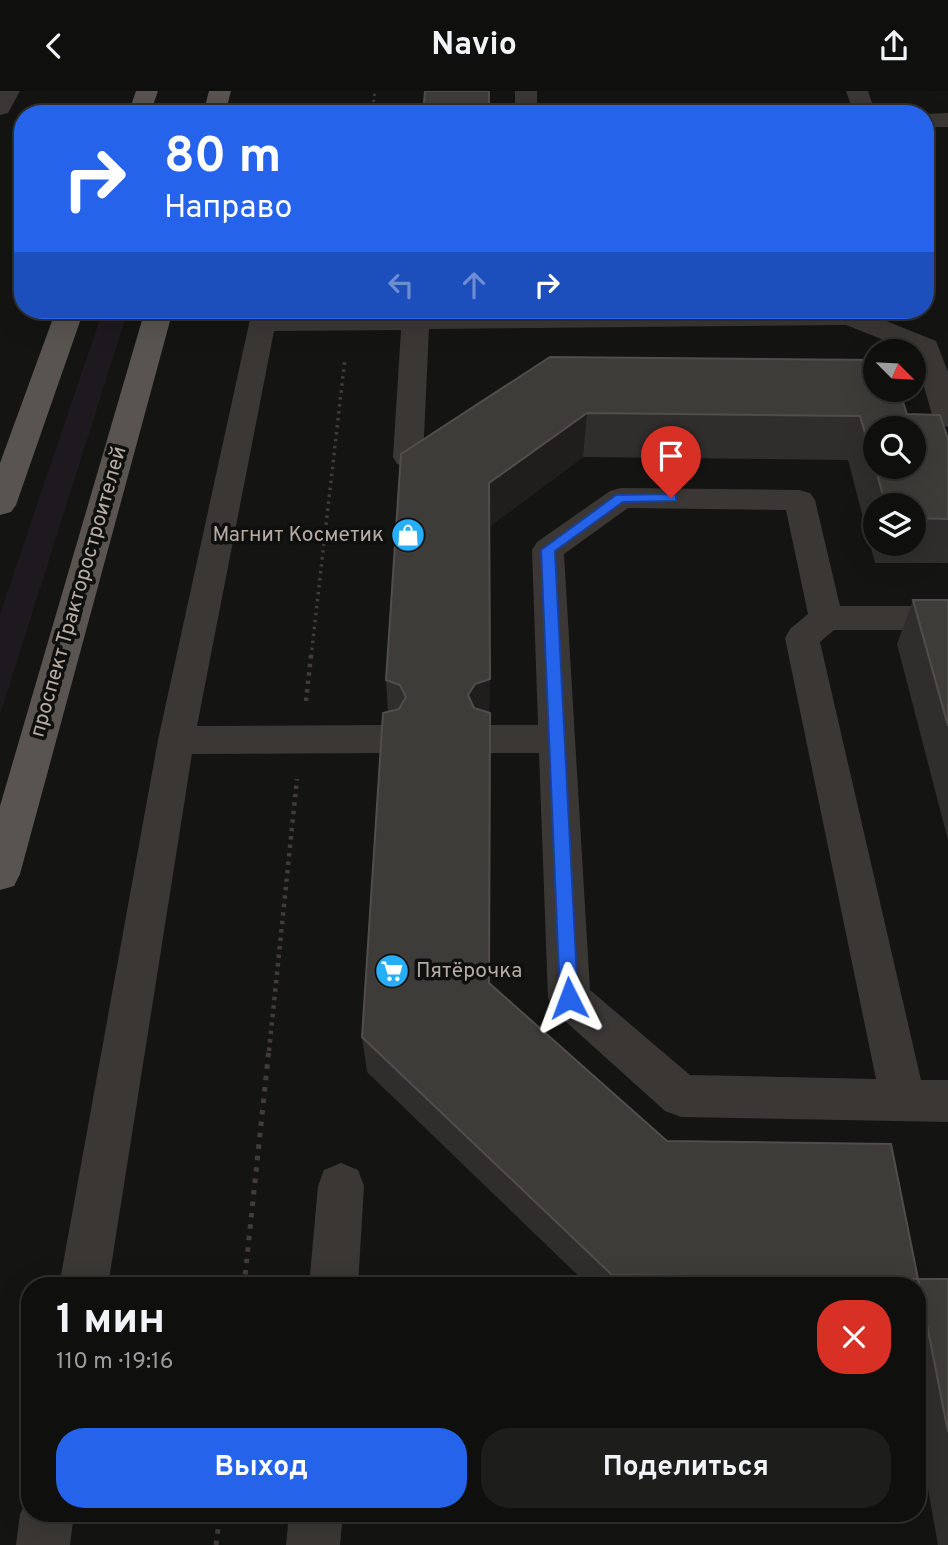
<!DOCTYPE html>
<html lang="ru">
<meta charset="utf-8">
<style>
:root{--surface:#0f0f0e;--page:#1d1d1c;--text:#f1f3f6;--muted:#9b9c9e;--line:#2f2f2e;--accent:#2563eb}
body{margin:0;font-family:Overpass,sans-serif;background:var(--page);color:var(--text);height:100vh;display:flex;flex-direction:column;font-size:26px;white-space:nowrap}
*{box-sizing:border-box;margin:0}
p{font-size:23px;color:var(--muted)}
.icon{flex:none;width:38px;height:38px;fill:none;stroke:currentColor;stroke-width:2;stroke-linecap:round;stroke-linejoin:round}
.map{position:relative;flex:1;overflow:hidden}
.panel{position:absolute;left:21px;top:1186px;width:905px;height:245px;display:flex;flex-direction:column;background:var(--surface);border-radius:28px;box-shadow:0 7px 28px #0002,0 0 0 2px var(--line)}
.panel>*{flex:none}
.hud{position:absolute;left:14px;top:14px;width:920px;height:214px;border-radius:28px;box-shadow:0 7px 28px #0002,0 0 0 2px var(--line);background:#2563eb;color:#fff;overflow:hidden}
.needle{width:46px;rotate:114deg}
.fabs{position:absolute;left:863px;top:248px;display:grid;gap:14px}
.fabs a{display:grid;place-items:center;width:63px;height:63px;border-radius:50%;background:var(--surface);box-shadow:0 7px 28px #0002,0 0 0 2px var(--line);font-size:35px}
.pin{position:absolute;display:grid;place-items:center;width:60px;height:60px;color:#fff;margin:-72px -30px;border-radius:50% 50% 50% 0;rotate:-45deg;box-shadow:0 0 7px #0007}
.pin .icon{rotate:45deg}
.me{position:absolute;width:77px;margin:-38px;rotate:357deg;stroke-linejoin:round;filter:drop-shadow(0 0 5px #0008)}
.turn{display:flex;align-items:center;gap:24px;height:147px;padding:0 35px;font-size:32px}
.turn .icon{width:91px;height:91px;stroke-width:2.5}
.turn b{display:block;font-size:49px;line-height:60px}
.lanes{display:flex;align-items:center;height:66px;padding:0 35px;background:#0003;justify-content:center;gap:35px;direction:ltr}
.lanes .off{opacity:.35}
.round{display:grid;place-items:center;flex:none;width:74px;height:74px;border-radius:28px;background:var(--page)}
.head{display:flex;align-items:center;justify-content:space-between;height:119px;padding:0 35px}
h1{font-size:42px;font-weight:700;line-height:52px}
.button{display:flex;gap:14px;margin-top:auto;padding:14px 35px}
.button a{flex:1;height:80px;border-radius:28px;background:var(--accent);color:#fff;font-size:28px;font-weight:700;line-height:80px;text-align:center}
.button a+a{background:var(--page);color:var(--text)}
header{display:flex;justify-content:space-between;align-items:center;height:91px;padding:0 35px;background:var(--surface);font-size:32px;font-weight:700}
.map>svg:first-child{display:block}
</style>
<header><svg class="icon" aria-label="back" viewBox="0 0 24 24"><path d="M15 5l-7 7 7 7"/></svg>Navio<svg class="icon" aria-label="share" viewBox="0 0 24 24"><path d="M12 15V3M7 8l5-5 5 5M5 13v7h14v-7"/></svg></header>
<div class="map">
<svg width="948" height="1454" viewBox="0 0 948 1454">
<rect width="100%" height="100%" fill="#141413"/>
<polygon fill="#1e191f" points="103,219 128,219 0,624 0,523"/>
<g fill="none" stroke-linecap="round" stroke-linejoin="round">
<polyline stroke="#413c3a" stroke-width="2.5" stroke-dasharray="2.5 3.5" stroke-linecap="butt" points="372,23 375,0"/>
<polyline stroke="#413c3a" stroke-width="3.5" stroke-dasharray="2.5 4.5" stroke-linecap="butt" points="311,566 345,267"/>
<g stroke="#413c3a" stroke-width="4.5" stroke-dasharray="3.5 5" stroke-linecap="butt">
<polyline points="306,610 311,564"/>
<polyline points="269,960 297,688"/>
</g>
<g stroke="#413c3a" stroke-width="5" stroke-dasharray="4.5 7" stroke-linecap="butt">
<polyline points="244,1195 269,958"/>
<polyline points="216,1454 220,1423"/>
</g>
<g fill="#3a3734" fill-rule="evenodd">
<polygon points="0,0 20,0 8,22 0,24"/>
<rect x="515" y="0" width="22" height="23"/>
<polygon points="846,0 868,0 876,23 854,23"/>
<polygon points="948,22 948,36 926,36 924,23"/>
<polygon points="252,219 278,219 278,224 402,222 403,219 429,219 429,222 859,219 936,250 948,281 948,336 938,333 933,327 914,261 846,234 429,238 423,366 419,373 408,376 397,373 393,366 401,239 274,240 197,635 388,634 401,638 406,648 401,658 388,662 192,663 108,1195 59,1195 158,649"/>
<path d="M621,397L799,399L810,402L815,409L840,515H948V539H834L820,551L921,989H948V1031L681,1026L665,1020L554,920L548,907L539,662H489L476,658L471,648L476,638L489,634H538L532,459L537,451L610,400ZM628,417L786,419L808,523L790,538L785,547L876,988L690,984L590,899L564,463Z"/>
<polygon points="341,1072 358,1079 364,1095 358,1195 309,1195 318,1095 324,1079"/>
<polygon points="30,1403 30,1423 74,1423 70,1454 16,1454 20,1423"/>
<polygon points="289,1423 343,1423 340,1454 286,1454"/>
</g>
<g fill="#59544f" fill-rule="evenodd">
<polygon points="136,0 158,0 150,23 128,23"/>
<polygon points="209,0 231,0 225,23 203,23"/>
<polygon points="56,219 84,219 16,414 11,421 0,424 0,372"/>
<polygon points="145,219 173,219 20,783 14,795 0,799 0,715"/>
</g>
</g>
<g fill="#302e2c" fill-rule="evenodd">
<path d="M550,266L907,323L948,348V472H875L848,369L583,366L489,436V892L667,1050L918,1188H948V1454H938L917,1337V1195H589L367,981L362,946L388,621L386,589ZM875,415H914V453H875Z"/>
<polygon points="913,509 948,509 948,749 897,553"/>
</g>
<g fill="#1f1e1d">
<polygon points="587,322 583,366 489,436 489,392"/>
<polygon points="490,588 489,631 475,635 468,604 475,593"/>
</g>
<g fill="#3e3c39" stroke="#514d4a" stroke-width="2">
<polygon points="425,0 489,0 489,20 494,23 423,23"/>
<polygon points="550,266 875,269 875,299 899,299 907,323 940,324 948,348 948,428 914,427 914,415 886,415 875,376 914,376 914,338 875,338 875,376 860,325 587,322 489,392 490,588 475,593 468,604 474,617 490,622 489,892 667,1050 891,1053 918,1188 612,1184 362,946 383,622 399,618 406,606 400,594 386,589 401,363"/>
<polygon points="913,509 948,509 948,635"/>
<polygon points="918,1188 948,1188 948,1341"/>
</g>
<polygon fill="#2563eb" stroke="#184099" stroke-width="2" points="671,403 676,404 676,410 623,411 555,460 578,907 569,914 560,907 541,459 616,404"/>
<defs>
<g id="shop-disc" transform="scale(1.75)"><circle r="9.5" fill="#26aef9" stroke="#0f0f0e"/><path d="M-5-2.5h2.3a2.7 3.5 0 0 1 5.4 0H5L5.5 6h-11ZM-1.5-2.5h3a1.5 2.3 0 0 0-3 0Z" fill="#fff"/></g>
<g id="supermarket-disc" transform="scale(1.75)"><circle r="9.5" fill="#26aef9" stroke="#0f0f0e"/><path d="M-6-5.5h2.5l.6 2H6L4.5 2H-2.5L-4.4-4H-6ZM-1.5 3.2a1.3 1.3 0 1 0 .1 0ZM3 3.2a1.3 1.3 0 1 0 .1 0Z" fill="#fff"/></g>
</defs>
<g fill-rule="evenodd">
<use href="#shop-disc" x="408" y="444"/>
<use href="#supermarket-disc" x="392" y="880"/>
</g>
<g text-anchor="middle" dominant-baseline="central" stroke-width="7" stroke-linejoin="round" paint-order="stroke">
<g font-size="21" fill="#b6aba4" stroke="#0f0f0e" text-anchor="end">
<text x="384" y="444">Магнит Косметик</text>
<text x="416" y="880" text-anchor="start">Пятёрочка</text>
</g>
<g font-size="21" fill="#b6aba4" stroke="#0f0f0e">
<text transform="translate(79 501) rotate(-74)">проспект Тракторостроителей</text>
</g>
</g>
</svg>
<div class="fabs">
<a><svg class="needle" viewBox="-14 -14 28 28"><path d="M0-13l5 13h-10z" fill="#e53935"/><path d="M0 13l5-13h-10z" fill="#9b9c9e"/></svg></a>
<a><svg class="icon" aria-label="search" viewBox="0 0 24 24"><circle cx="10" cy="10" r="6"/><path d="M15 15l6 6"/></svg></a>
<a><svg class="icon" aria-label="layers" viewBox="0 0 24 24"><path d="M12 4l9 5-9 5-9-5zM3 14l9 5 9-5"/></svg></a>
</div>
<div class="pin" style="left:671px;top:407px;background:#d93025"><svg class="icon" aria-label="arrive" viewBox="0 0 24 24"><path d="M6 21V4h12l-3 4 3 4H6"/></svg></div>
<svg class="me" style="left:569px;top:907px" viewBox="-20 -20 40 40"><path d="M0-17L14 15 0 8-14 15z" fill="#2563eb" stroke="#fff" stroke-width="4"/></svg>
<div class="hud">
<div class="turn"><svg class="icon" aria-label="right" viewBox="0 0 24 24"><path d="M7 20v-9h11M14 6l5 5-5 5"/></svg><div><b>80 m</b>Направо</div></div>
<div class="lanes"><svg class="icon off" aria-label="left" viewBox="0 0 24 24"><path d="M17 20v-9H6M10 6l-5 5 5 5"/></svg><svg class="icon off" aria-label="ahead" viewBox="0 0 24 24"><path d="M12 20V5M6 11l6-6 6 6"/></svg><svg class="icon" aria-label="right" viewBox="0 0 24 24"><path d="M7 20v-9h11M14 6l5 5-5 5"/></svg></div>
</div>
<section class="panel">
<div class="head"><div><h1>1 мин</h1><p>110 m · 19:16</p></div><a class="round" style="background:#d93025;color:#fff"><svg class="icon" aria-label="close" viewBox="0 0 24 24"><path d="M6 6l12 12M18 6L6 18"/></svg></a></div>
<div class="button"><a>Выход</a><a>Поделиться</a></div>
</section>
</div>
